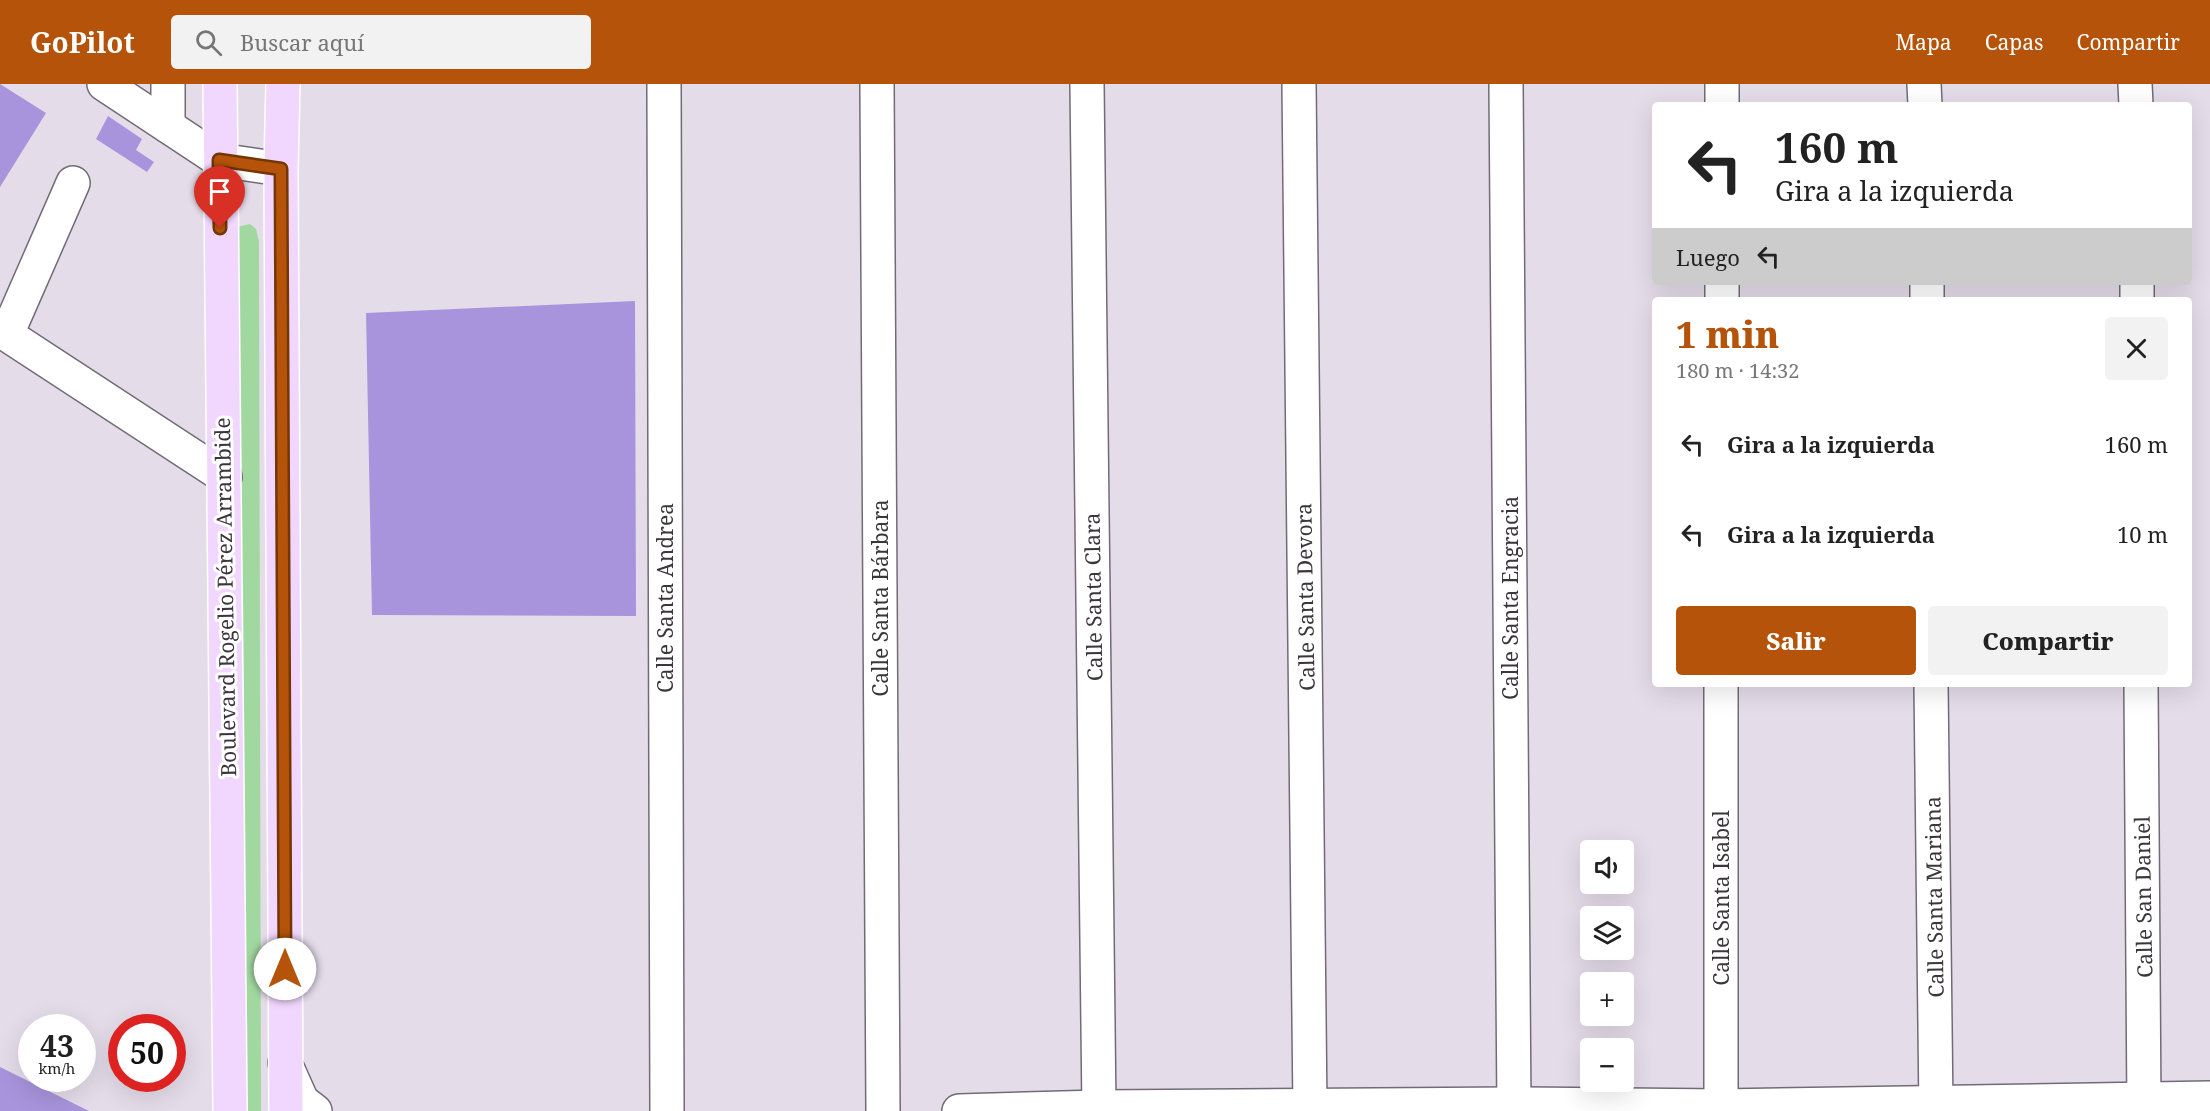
<!DOCTYPE html>
<html lang="es">
<meta charset="utf-8">
<style>
:root{--surface:#fff;--page:#f2f2f2;--text:#222;--muted:#767676;--accent:#b45309}
body{margin:0;font-family:"Noto Serif",serif;background:var(--page);color:var(--text);height:100vh;display:flex;flex-direction:column;font-size:22px;white-space:nowrap}
*{box-sizing:border-box;margin:0}
p{font-size:20px;color:var(--muted)}
.icon{flex:none;width:33px;height:33px;fill:none;stroke:currentColor;stroke-width:2;stroke-linecap:round;stroke-linejoin:round}
.map{position:relative;flex:1;overflow:hidden}
.drawer{position:absolute;left:1652px;top:213px;width:540px;height:390px;display:flex;flex-direction:column;background:var(--surface);border-radius:6px;box-shadow:0 6px 24px #0002}
.drawer>*{flex:none}
.hud{position:absolute;left:1652px;top:18px;width:540px;height:183px;border-radius:6px;box-shadow:0 6px 24px #0002;background:#fff;color:var(--text);overflow:hidden}
.controls{position:absolute;left:1580px;top:756px;display:grid;gap:12px}
.controls a{display:grid;place-items:center;width:54px;height:54px;border-radius:6px;background:var(--surface);box-shadow:0 6px 24px #0002;font-size:30px}
.speed{position:absolute;left:18px;top:930px;display:flex;gap:12px;font-size:30px;font-weight:700;text-align:center}
.speed>*{display:grid;place-content:center;width:78px;height:78px;border-radius:50%;background:var(--surface);box-shadow:0 6px 24px #0002;line-height:1}
.speed small{font-size:15px;font-weight:400}
.speed .limit{border:9px solid #d22;background:#fff;color:#111}
.pin{position:absolute;display:grid;place-items:center;width:51px;height:51px;color:#fff;margin:-62px -26px;border-radius:50% 50% 50% 0;rotate:-45deg;box-shadow:0 0 6px #0007}
.pin .icon{rotate:45deg}
.me{position:absolute;width:66px;margin:-33px;rotate:0deg;stroke-linejoin:round;filter:drop-shadow(0 0 4px #0008)}
.turn{display:flex;align-items:center;gap:21px;height:126px;padding:0 24px;font-size:27px}
.turn .icon{width:78px;height:78px;stroke-width:2.5}
.turn b{display:block;font-size:42px;line-height:51px}
.then{display:flex;align-items:center;height:57px;padding:0 24px;background:#0003;gap:12px;font-size:22px}
.round{display:grid;place-items:center;flex:none;width:63px;height:63px;border-radius:6px;background:var(--page)}
.overview{display:flex;align-items:center;justify-content:space-between;height:102px;padding:0 24px}
h1{font-size:36px;font-weight:800;line-height:45px;color:var(--accent)}
.primary-button{display:flex;gap:12px;margin-top:auto;padding:12px 24px}
.primary-button a{flex:1;height:69px;border-radius:6px;background:var(--accent);color:#fff;font-size:24px;font-weight:800;line-height:69px;text-align:center}
.primary-button a+a{background:var(--page);color:var(--text)}
ul{padding:0;list-style:none}
li{display:flex;align-items:center;gap:18px;height:90px;padding:0 24px}
li div{flex:1}
li b{display:block;font-size:22px}
li em{font-style:normal}
header{display:flex;align-items:center;gap:36px;box-sizing:border-box;height:84px;padding:0 30px;background:var(--accent);color:#fff}
header strong{font-size:28px}
nav{display:flex;gap:33px;margin-inline-start:auto;font-size:21px}
.search{width:420px;height:54px;background:var(--page);display:flex;align-items:center;gap:15px;box-sizing:border-box;padding:0 21px;border-radius:6px;color:var(--muted);font-size:22px}
.map>svg:first-child{display:block}
</style>
<header>
<strong>GoPilot</strong>
<div class="search"><svg class="icon" aria-label="search" viewBox="0 0 24 24"><circle cx="10" cy="10" r="6"/><path d="M15 15l6 6"/></svg>Buscar aquí</div>
<nav><a>Mapa</a><a>Capas</a><a>Compartir</a></nav>
</header>
<div class="map">
<svg width="2210" height="1027" viewBox="0 0 2210 1027">
<rect width="100%" height="100%" fill="#e5dcea"/>
<polygon fill="#a1d8a0" points="250,140 256,145 259,157 261,1027 243,1027 243,565 237,143"/>
<g fill="#a794dc">
<polygon points="0,0 46,29 0,103"/>
<polygon points="108,32 142,55 136,66 154,78 147,88 96,55"/>
<polygon points="635,217 636,532 372,531 366,229"/>
<polygon points="0,983 89,1027 0,1027"/>
</g>
<g fill="none" stroke-linecap="round" stroke-linejoin="round">
<g stroke="#726b77" stroke-width="36">
<g id="minor">
<polyline points="104,0 219,76 281,85"/>
<polyline points="664,0 667,1027"/>
<polyline points="877,0 883,1027"/>
<polyline points="1087,0 1099,1027"/>
<polyline points="1299,0 1310,1027"/>
<polyline points="1506,0 1514,1027"/>
<polyline points="1924,0 1925,21"/>
<polyline points="2135,0 2136,21"/>
<polyline points="1722,21 1722,0"/>
<polyline points="168,42 168,0"/>
<polyline points="1927,198 1927,216"/>
<polyline points="2137,198 2137,216"/>
<polyline points="1722,216 1722,198"/>
<polyline points="0,246 225,393"/>
<polyline points="7,250 73,99"/>
<polyline points="1931,600 1936,1027"/>
<polyline points="2141,600 2144,1027"/>
<polyline points="285,979 302,1017 315,1027"/>
<polyline points="959,1027 1099,1023 1514,1020 1721,1022 2210,1014"/>
<polyline points="1721,1027 1721,600"/>
</g>
</g>
<g stroke="#fff" stroke-width="36">
<g id="major">
<polyline points="220,0 230,1027"/>
<polyline points="283,0 281,85 286,1027"/>
</g>
</g>
<use href="#minor" stroke="#fff" stroke-width="33"/>
<use href="#major" stroke="#f1d7fd" stroke-width="33"/>
</g>
<g fill="none" stroke-linecap="round" stroke-linejoin="round">
<g stroke="#753606" stroke-width="15">
<polyline id="route" points="220,144 219,76 281,85 285,885"/>
</g>
<use href="#route" stroke="#b45309" stroke-width="10"/>
</g>
<g text-anchor="middle" dominant-baseline="central" stroke-width="6" stroke-linejoin="round" paint-order="stroke">
<g font-size="21" fill="#3a363c" stroke="#fff">
<text transform="translate(225 513) rotate(-91)">Boulevard Rogelio Pérez Arrambide</text>
<text transform="translate(1093 513) rotate(-91)">Calle Santa Clara</text>
<text transform="translate(1305 513) rotate(-91)">Calle Santa Devora</text>
<text transform="translate(665 514) rotate(-90)">Calle Santa Andrea</text>
<text transform="translate(880 514) rotate(-90)">Calle Santa Bárbara</text>
<text transform="translate(1510 514) rotate(-90)">Calle Santa Engracia</text>
<text transform="translate(1934 813) rotate(-91)">Calle Santa Mariana</text>
<text transform="translate(2143 813) rotate(-91)">Calle San Daniel</text>
<text transform="translate(1721 814) rotate(-90)">Calle Santa Isabel</text>
</g>
</g>
</svg>
<div class="controls">
<a><svg class="icon" aria-label="sound" viewBox="0 0 24 24"><path d="M4 9h4l5-4v14l-5-4H4zM17 9q2 3 0 6"/></svg></a>
<a><svg class="icon" aria-label="layers" viewBox="0 0 24 24"><path d="M12 4l9 5-9 5-9-5zM3 14l9 5 9-5"/></svg></a>
<a>+</a>
<a>−</a>
</div>
<div class="speed"><div>43<small>km/h</small></div><div class="limit">50</div></div>
<div class="pin" style="left:220px;top:144px;background:#d93025"><svg class="icon" aria-label="arrive" viewBox="0 0 24 24"><path d="M6 21V4h12l-3 4 3 4H6"/></svg></div>
<svg class="me" style="left:285px;top:885px" viewBox="-20 -20 40 40"><circle r="19" fill="#fff"/><path d="M0-13L10 11 0 6-10 11z" fill="#b45309"/></svg>
<div class="hud">
<div class="turn"><svg class="icon" aria-label="left" viewBox="0 0 24 24"><path d="M17 20v-9H6M10 6l-5 5 5 5"/></svg><div><b>160 m</b>Gira a la izquierda</div></div>
<div class="then">Luego<svg class="icon" aria-label="left" viewBox="0 0 24 24"><path d="M17 20v-9H6M10 6l-5 5 5 5"/></svg></div>
</div>
<section class="drawer">
<div class="overview"><div><h1>1 min</h1><p>180 m · 14:32</p></div><a class="round"><svg class="icon" aria-label="close" viewBox="0 0 24 24"><path d="M6 6l12 12M18 6L6 18"/></svg></a></div>
<ul>
<li><svg class="icon" aria-label="left" viewBox="0 0 24 24"><path d="M17 20v-9H6M10 6l-5 5 5 5"/></svg><div><b>Gira a la izquierda</b></div><em>160 m</em></li>
<li><svg class="icon" aria-label="left" viewBox="0 0 24 24"><path d="M17 20v-9H6M10 6l-5 5 5 5"/></svg><div><b>Gira a la izquierda</b></div><em>10 m</em></li>
</ul>
<div class="primary-button"><a>Salir</a><a>Compartir</a></div>
</section>
</div>
